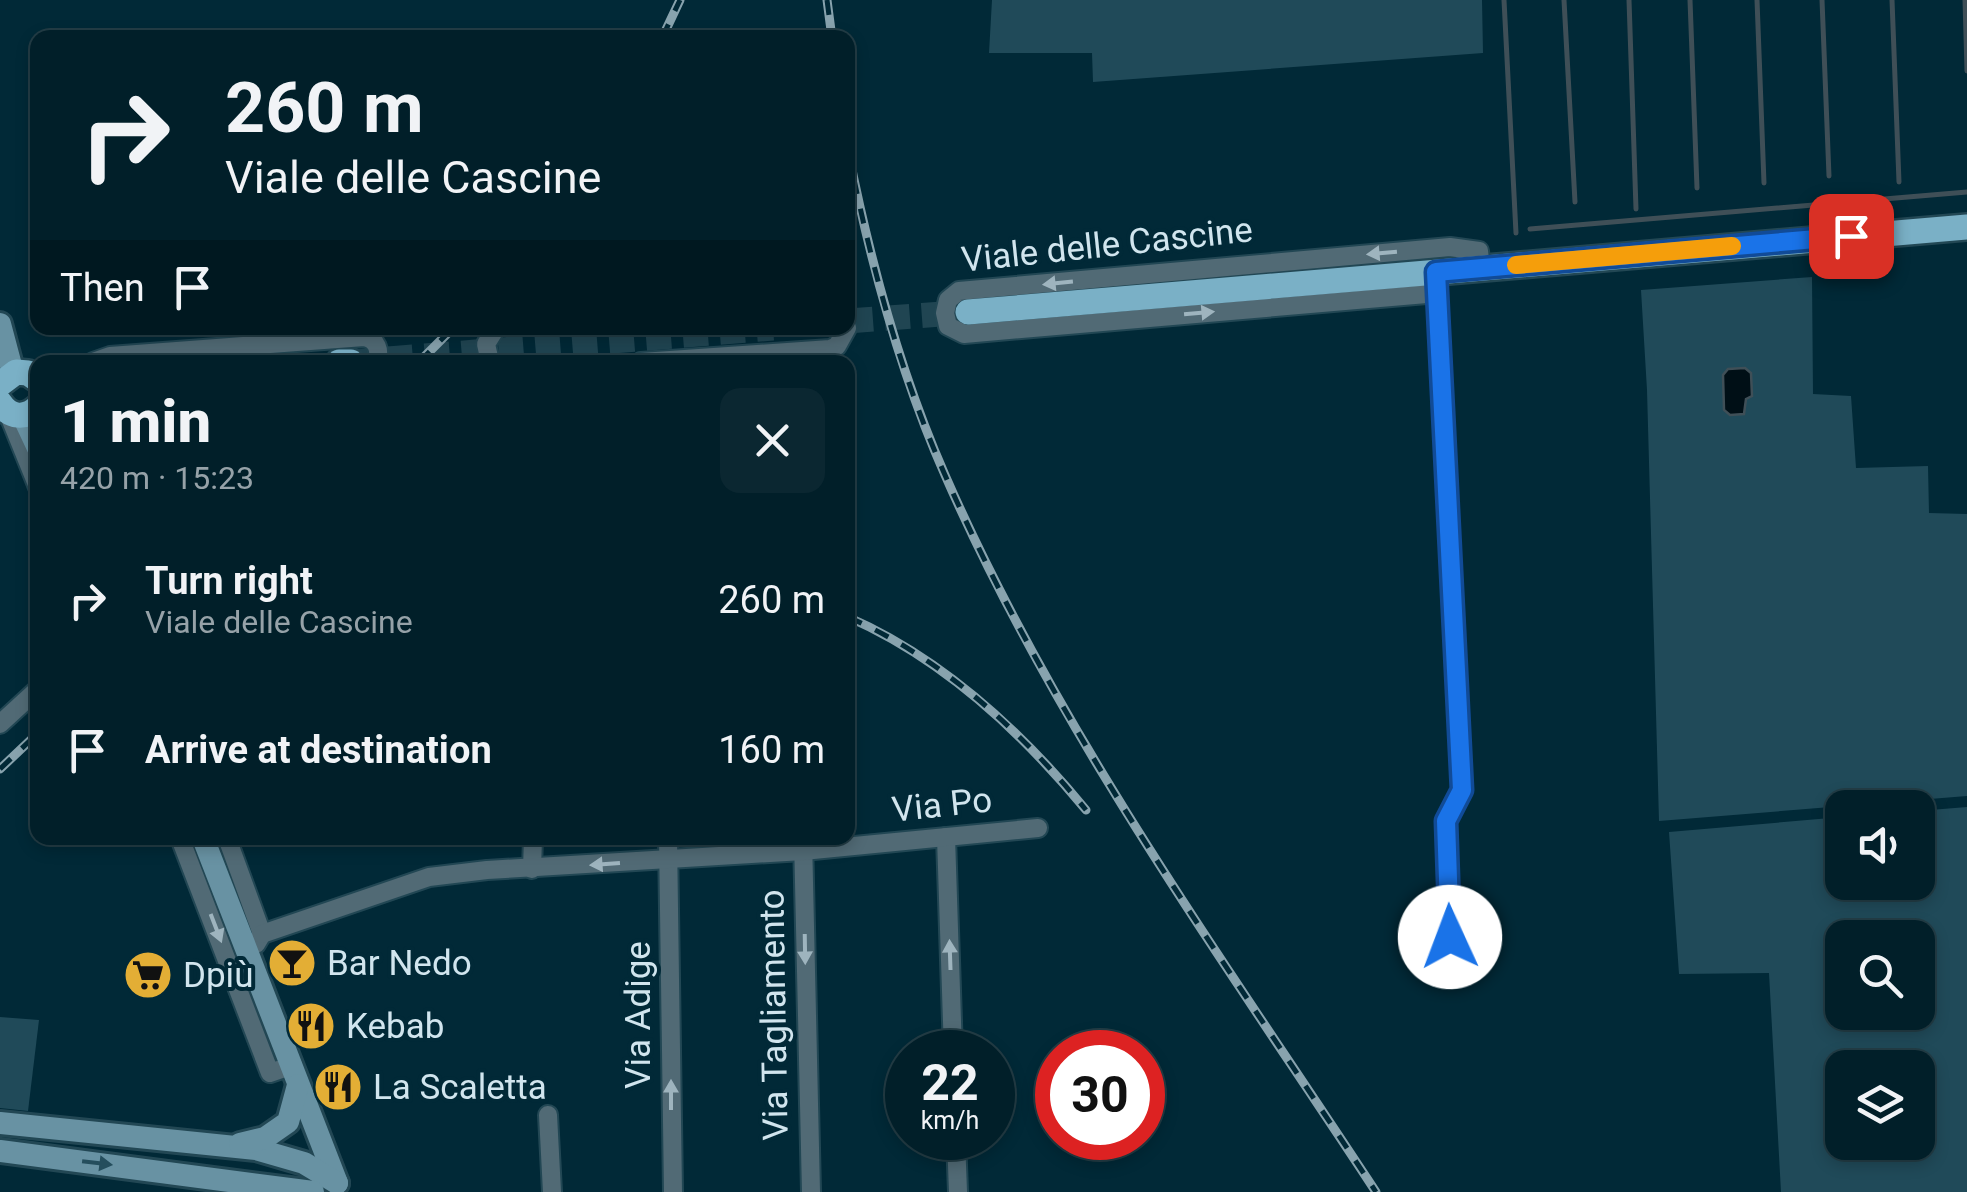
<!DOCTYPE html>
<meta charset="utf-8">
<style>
:root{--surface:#011f29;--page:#0b2731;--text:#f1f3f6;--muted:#96a2a8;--line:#233d46}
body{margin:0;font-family:Roboto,sans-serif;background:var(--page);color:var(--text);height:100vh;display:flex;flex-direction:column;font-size:38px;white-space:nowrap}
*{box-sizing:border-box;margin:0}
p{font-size:32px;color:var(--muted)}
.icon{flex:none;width:55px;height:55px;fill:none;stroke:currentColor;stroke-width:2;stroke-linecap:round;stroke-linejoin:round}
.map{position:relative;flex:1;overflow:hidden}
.panel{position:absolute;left:30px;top:355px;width:825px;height:490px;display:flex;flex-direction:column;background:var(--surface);border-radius:20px;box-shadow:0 5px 15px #0003,0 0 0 2px var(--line)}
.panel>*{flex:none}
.banner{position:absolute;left:30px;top:30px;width:825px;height:305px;border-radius:20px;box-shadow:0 5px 15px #0003,0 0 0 2px var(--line);background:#011f29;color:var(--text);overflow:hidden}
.fabs{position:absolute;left:1825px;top:790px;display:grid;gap:20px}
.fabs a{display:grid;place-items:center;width:110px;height:110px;border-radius:20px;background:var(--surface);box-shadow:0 5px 15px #0003,0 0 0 2px var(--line);font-size:50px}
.speed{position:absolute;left:885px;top:1030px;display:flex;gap:20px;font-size:50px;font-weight:700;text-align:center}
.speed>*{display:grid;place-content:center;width:130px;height:130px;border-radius:50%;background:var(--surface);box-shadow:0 5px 15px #0003,0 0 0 2px var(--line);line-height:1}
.speed small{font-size:25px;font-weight:400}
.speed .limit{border:15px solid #d22;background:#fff;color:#111}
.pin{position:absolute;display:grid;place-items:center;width:85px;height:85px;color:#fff;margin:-42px;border-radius:20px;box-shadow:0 5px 15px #0006}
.me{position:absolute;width:110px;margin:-55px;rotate:358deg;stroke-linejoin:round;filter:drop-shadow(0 0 8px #0008)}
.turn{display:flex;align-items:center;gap:35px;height:210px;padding:0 30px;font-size:45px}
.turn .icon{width:130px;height:130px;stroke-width:2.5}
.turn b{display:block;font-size:70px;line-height:85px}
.then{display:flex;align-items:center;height:95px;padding:0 30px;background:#0003;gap:20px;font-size:38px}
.round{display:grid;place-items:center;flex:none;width:105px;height:105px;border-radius:20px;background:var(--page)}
.head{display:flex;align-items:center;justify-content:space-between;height:170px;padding:0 30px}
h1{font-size:60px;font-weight:800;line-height:75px}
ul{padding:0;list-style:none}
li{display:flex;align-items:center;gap:30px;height:150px;padding:0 30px}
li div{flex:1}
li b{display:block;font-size:38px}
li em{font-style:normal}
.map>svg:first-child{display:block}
</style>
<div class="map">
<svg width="1967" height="1192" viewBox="0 0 1967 1192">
<rect width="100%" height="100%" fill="#012937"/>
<g fill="#204a59" fill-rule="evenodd">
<polygon points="992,0 1482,0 1483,53 1093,82 1092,53 989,53"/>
<polygon points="1812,277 1813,394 1851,396 1856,468 1928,466 1929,513 1967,514 1967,796 1659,821 1647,390 1641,290"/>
<path d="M1967,807V1192H1781L1769,973L1679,974L1669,832L1842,817V882H1918V811ZM1842,938H1918V1012H1842ZM1842,1068H1918V1142H1842Z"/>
<polygon points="0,1017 39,1020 28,1111 0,1108"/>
</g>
<polygon fill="#000f16" stroke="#3f4f57" stroke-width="2.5" points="1745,368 1751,373 1752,396 1746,399 1744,414 1730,415 1724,410 1723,375 1728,369"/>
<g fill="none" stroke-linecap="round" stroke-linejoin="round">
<g stroke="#3f4f57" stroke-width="5">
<polyline points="1504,0 1516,233"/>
<polyline points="1564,0 1575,202"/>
<polyline points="1629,0 1636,209"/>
<polyline points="1690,0 1697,188"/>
<polyline points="1757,0 1764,183"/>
<polyline points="1822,0 1829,176"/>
<polyline points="1892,0 1899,182"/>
<polyline points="1965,0 1967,71"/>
<polyline points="1530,229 1967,192"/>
</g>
<g stroke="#204552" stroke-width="25" stroke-dasharray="25 12" stroke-linecap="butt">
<polyline points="848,321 968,312"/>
<polyline points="351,362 773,328"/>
</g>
<g stroke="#224754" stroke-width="22">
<g id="minor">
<polyline points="1437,282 1462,790 1446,821 1450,937"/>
<polyline points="1438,293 964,334 948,326 945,313 948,300 959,291 1450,247 1479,251 1481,268"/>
<path d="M93,362L110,356L364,337C377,339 381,351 376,362"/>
<polyline points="490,362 486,344 496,328"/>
<polyline points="641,362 830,349 837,346 847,328"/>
<polyline points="8,413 38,487"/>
<polyline points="0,724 38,689"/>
<polyline points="946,837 953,1052"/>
<polyline points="180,838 270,1073 293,1065"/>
<polyline points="227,838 262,934 256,944"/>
<polyline points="668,838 673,1192"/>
<polyline points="803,838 811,1192"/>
<polyline points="532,869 533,838"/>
<polyline points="262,934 429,877 487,870 803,851 1038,828"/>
<polyline points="548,1115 552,1192"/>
<polyline points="956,1138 958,1192"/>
</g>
</g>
<g stroke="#224754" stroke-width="28">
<g id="secondary">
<polyline points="0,324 13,373"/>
<polyline points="23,416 38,448"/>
<polyline points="203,838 337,1183"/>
<polyline points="0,1123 256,1149 304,1163 337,1183"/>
<polyline points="240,1144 265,1138 288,1122 298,1085"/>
<polyline points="0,1151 313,1192"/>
</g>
</g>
<g stroke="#224754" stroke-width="30">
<g id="primary">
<polyline points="968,312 1967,227"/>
<polyline points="339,362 351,362"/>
<polyline points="0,384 16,372 28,373 38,380"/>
<path d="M0,403C10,418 25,419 38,407"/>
</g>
</g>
<use href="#minor" stroke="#516a75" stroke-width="18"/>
<use href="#secondary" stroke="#6892a3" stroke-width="22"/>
<use href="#primary" stroke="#7ab0c6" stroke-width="25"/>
<g stroke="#88a3ae" stroke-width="9">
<g id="rail">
<polyline points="827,0 832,38"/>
<polyline points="662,38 680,0"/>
<path d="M848,150C870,261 899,371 945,475C1057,731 1223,959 1376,1192"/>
<polyline points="419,362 453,328"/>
<path d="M848,617C942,658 1021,731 1086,810"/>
<polyline points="0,769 38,733"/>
</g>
</g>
<use href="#rail" stroke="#012937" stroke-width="5" stroke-dasharray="15" stroke-linecap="butt"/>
</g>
<defs><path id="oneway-solid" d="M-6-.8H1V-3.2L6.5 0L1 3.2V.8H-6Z" transform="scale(2.5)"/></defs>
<g fill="#9eb4be">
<use href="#oneway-solid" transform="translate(1382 253) rotate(175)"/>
<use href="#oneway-solid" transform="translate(1058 283) rotate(174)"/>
<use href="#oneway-solid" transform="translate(1199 313) rotate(-5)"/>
<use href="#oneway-solid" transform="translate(605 864) rotate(176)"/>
<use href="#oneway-solid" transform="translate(216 928) rotate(69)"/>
<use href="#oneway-solid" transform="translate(805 949) rotate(89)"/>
<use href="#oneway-solid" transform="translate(950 955) rotate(-92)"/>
<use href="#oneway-solid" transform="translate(671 1095) rotate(-90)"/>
</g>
<use fill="#254e5d" href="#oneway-solid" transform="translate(97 1163) rotate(7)"/>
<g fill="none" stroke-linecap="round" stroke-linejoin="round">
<g stroke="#114b97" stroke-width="25">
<polyline id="route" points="1450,937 1446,821 1462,790 1436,272 1851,236"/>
</g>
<use href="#route" stroke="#1a73e8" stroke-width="18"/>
<polyline stroke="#f59e0b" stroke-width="18" points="1516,265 1732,246"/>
</g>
<defs>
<g id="bar-disc" transform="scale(2.5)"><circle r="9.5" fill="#e3ae35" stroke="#012937"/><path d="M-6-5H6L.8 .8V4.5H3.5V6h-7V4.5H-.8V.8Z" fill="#111"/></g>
<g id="supermarket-disc" transform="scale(2.5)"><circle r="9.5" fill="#e3ae35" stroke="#012937"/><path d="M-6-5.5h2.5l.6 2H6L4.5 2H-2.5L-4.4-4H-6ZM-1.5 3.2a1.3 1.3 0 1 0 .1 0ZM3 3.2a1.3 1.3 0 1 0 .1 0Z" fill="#111"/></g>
<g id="restaurant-disc" transform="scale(2.5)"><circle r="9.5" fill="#e3ae35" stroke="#012937"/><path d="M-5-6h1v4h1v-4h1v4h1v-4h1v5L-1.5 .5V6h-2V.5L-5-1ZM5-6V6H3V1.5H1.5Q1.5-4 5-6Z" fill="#111"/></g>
</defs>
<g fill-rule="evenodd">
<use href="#bar-disc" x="292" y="963"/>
<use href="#supermarket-disc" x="148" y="975"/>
<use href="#restaurant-disc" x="311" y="1026"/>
<use href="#restaurant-disc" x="338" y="1087"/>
</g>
<g text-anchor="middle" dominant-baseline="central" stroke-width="8" stroke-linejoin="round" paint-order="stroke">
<g font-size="35" fill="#d1e5ee" stroke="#012937">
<text transform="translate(1107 245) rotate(-6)">Viale delle Cascine</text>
<text transform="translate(942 805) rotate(-6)">Via Po</text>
<text transform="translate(638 1015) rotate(-90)">Via Adige</text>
<text transform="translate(774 1015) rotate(-91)">Via Tagliamento</text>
</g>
<g font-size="35" fill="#d1e5ee" stroke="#012937" text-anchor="start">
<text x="327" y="963">Bar Nedo</text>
<text x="183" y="975">Dpiù</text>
<text x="346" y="1026">Kebab</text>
<text x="373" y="1087">La Scaletta</text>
</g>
</g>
</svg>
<div class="fabs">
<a><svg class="icon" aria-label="sound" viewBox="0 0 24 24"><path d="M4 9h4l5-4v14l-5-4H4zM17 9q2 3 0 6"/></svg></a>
<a><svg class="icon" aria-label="search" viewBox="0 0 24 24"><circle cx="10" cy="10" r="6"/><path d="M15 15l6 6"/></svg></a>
<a><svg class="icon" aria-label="layers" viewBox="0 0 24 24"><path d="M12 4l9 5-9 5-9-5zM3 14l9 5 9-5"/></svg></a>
</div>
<div class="speed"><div>22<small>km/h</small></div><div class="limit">30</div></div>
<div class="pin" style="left:1851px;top:236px;background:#d93025"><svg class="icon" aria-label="arrive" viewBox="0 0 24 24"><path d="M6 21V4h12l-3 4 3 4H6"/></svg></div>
<svg class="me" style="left:1450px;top:937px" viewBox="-20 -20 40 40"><circle r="19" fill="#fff"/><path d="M0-13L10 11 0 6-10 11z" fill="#1a73e8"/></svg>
<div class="banner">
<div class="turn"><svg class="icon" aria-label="right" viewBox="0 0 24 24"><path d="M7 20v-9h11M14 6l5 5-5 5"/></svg><div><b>260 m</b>Viale delle Cascine</div></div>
<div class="then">Then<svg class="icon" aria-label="arrive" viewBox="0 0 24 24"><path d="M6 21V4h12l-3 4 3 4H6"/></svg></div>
</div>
<section class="panel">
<div class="head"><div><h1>1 min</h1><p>420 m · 15:23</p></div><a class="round"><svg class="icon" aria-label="close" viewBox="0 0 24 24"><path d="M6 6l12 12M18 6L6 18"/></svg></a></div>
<ul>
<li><svg class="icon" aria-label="right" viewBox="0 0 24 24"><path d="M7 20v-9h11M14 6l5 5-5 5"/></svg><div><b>Turn right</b><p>Viale delle Cascine</p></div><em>260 m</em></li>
<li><svg class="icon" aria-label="arrive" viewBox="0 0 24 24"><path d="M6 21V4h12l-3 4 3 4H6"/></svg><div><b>Arrive at destination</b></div><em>160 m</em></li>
</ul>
</section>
</div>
